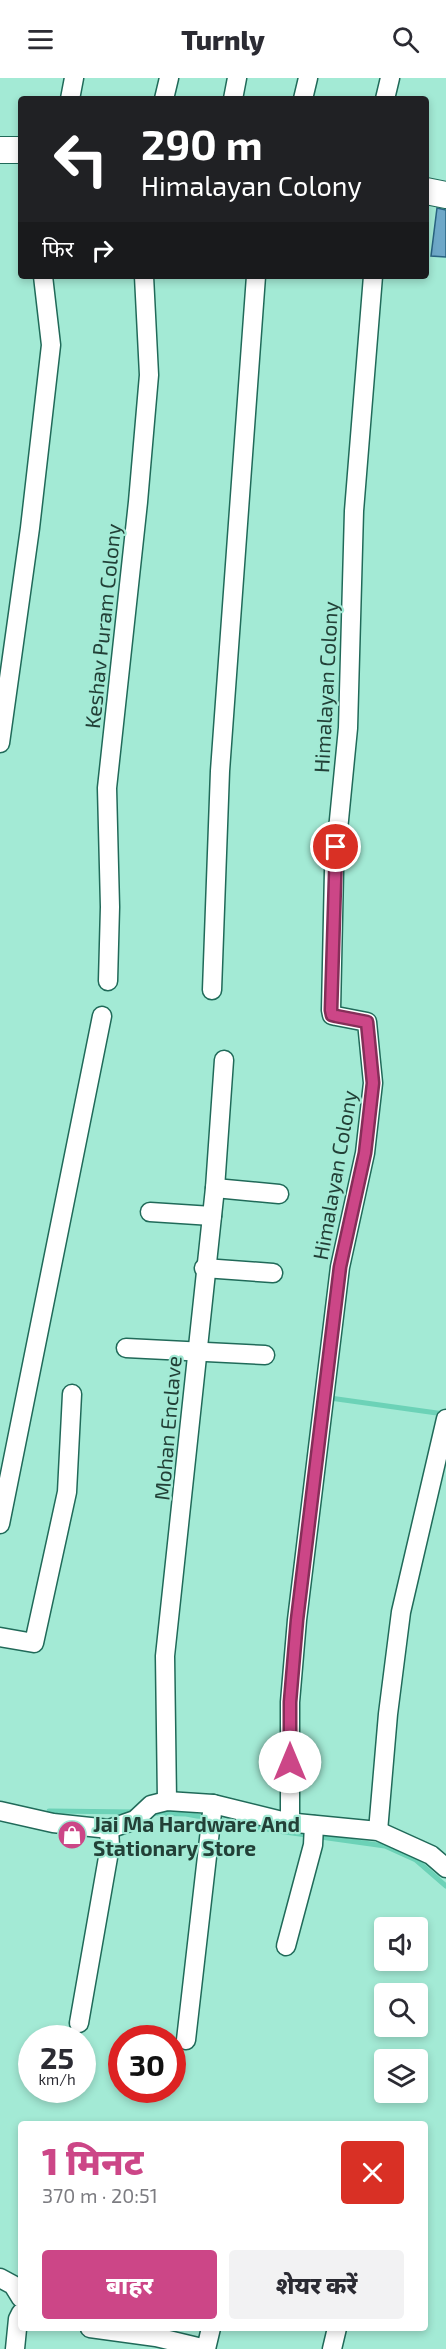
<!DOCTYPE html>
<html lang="hi">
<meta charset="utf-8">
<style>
:root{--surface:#fff;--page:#f2f2f3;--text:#2b2b33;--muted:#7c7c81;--accent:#cc4687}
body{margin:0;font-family:"Exo 2","Noto Sans Devanagari",sans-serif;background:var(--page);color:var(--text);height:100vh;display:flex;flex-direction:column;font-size:22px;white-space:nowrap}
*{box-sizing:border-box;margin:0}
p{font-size:20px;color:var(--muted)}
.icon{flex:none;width:33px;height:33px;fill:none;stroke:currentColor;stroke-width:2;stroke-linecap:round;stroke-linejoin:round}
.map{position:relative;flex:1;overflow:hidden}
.drawer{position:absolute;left:18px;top:2043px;width:410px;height:210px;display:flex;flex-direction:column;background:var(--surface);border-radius:6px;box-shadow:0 3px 9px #0003}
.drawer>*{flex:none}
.top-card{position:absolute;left:18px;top:18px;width:411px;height:183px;border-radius:6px;box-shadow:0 3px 9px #0003;background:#202124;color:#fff;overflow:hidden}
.controls{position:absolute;left:374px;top:1839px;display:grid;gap:12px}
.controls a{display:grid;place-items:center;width:54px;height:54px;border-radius:6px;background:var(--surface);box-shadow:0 3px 9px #0003;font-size:30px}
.speed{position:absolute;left:18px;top:1947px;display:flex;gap:12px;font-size:30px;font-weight:700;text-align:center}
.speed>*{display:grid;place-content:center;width:78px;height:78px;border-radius:50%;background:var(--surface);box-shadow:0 3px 9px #0003;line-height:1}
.speed small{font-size:15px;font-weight:400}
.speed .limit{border:9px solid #d22;background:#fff;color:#111}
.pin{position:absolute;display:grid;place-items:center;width:51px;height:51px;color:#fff;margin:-26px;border:3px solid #fff;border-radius:50%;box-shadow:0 2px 6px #0007}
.me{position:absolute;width:66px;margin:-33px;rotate:0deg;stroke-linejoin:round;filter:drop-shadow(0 0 4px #0008)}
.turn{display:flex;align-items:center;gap:21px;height:126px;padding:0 24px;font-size:27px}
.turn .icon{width:78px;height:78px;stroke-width:2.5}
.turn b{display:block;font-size:42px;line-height:51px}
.then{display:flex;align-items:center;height:57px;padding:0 24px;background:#0003;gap:12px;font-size:22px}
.round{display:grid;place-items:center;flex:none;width:63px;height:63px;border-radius:6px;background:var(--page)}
.summary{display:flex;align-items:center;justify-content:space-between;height:102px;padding:0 24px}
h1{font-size:36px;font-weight:800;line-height:45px;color:var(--accent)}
.cta{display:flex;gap:12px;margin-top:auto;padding:12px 24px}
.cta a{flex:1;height:69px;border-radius:6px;background:var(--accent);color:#fff;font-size:24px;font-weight:800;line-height:69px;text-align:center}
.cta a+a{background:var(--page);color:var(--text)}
header{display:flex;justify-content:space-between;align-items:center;height:78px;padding:0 24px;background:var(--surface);font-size:27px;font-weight:800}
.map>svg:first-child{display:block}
</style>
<header><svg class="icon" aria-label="menu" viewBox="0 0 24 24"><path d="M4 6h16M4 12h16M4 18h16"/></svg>Turnly<svg class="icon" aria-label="search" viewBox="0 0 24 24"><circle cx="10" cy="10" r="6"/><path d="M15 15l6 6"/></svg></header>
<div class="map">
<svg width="446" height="2271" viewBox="0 0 446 2271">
<rect width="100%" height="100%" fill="#a3ead5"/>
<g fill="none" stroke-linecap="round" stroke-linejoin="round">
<g stroke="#6cd2b7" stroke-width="5">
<polyline points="330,1320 444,1336"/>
<polyline points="49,1733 136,1734"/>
<polyline points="151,1735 186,1736 278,1753 385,1768 416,1782 446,1808"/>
</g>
</g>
<polygon fill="#6ea8c8" stroke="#296482" stroke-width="1.5" points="437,130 446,132 446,179 431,178"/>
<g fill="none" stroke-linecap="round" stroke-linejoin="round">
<g stroke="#206a59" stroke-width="21">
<g id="street">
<polyline points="70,21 74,0"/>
<polyline points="164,21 169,0"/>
<polyline points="233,21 237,0"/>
<polyline points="303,21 308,0"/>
<polyline points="385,21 390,0"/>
<polyline points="0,665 30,450 51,267 43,198"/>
<polyline points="108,903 110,829 107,710 138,424 149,297 144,198"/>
<polyline points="212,912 220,693 256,198"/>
<polyline points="215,1110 279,1116"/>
<polyline points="150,1134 212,1138"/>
<polyline points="204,1190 273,1195"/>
<polyline points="126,1270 265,1277"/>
<polyline points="0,1446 102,938"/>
<polyline points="0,1559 34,1565 67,1414 72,1316"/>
<polyline points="167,1723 165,1578 215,1110 224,982"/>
<polyline points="0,1733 53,1745 109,1751 135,1742 151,1727 167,1723 213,1726 286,1744 378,1753 431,1777 446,1790"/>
<polyline points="290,1744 290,1624 297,1542 340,1189 365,1075 373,1005 367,944 336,938 332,937 331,932 334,793 348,650 354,433 373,198"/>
<polyline points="378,1753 388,1636 401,1534 446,1341"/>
<polyline points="286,1868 313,1767 314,1747"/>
<polyline points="79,1945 110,1768 109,1751"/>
<polyline points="186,1962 213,1726"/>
<polyline points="0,2200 13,2207 21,2220"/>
<polyline points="90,2250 156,2259 206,2271"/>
<polyline points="15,2271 18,2241 21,2235"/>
<polyline points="206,2271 211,2250"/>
<polyline points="332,2271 337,2250"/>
</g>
</g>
<g stroke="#206a59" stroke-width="28">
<g id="secondary">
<polyline points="0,72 21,72"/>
<polyline points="426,113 446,117"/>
</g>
</g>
<use href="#street" stroke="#fff" stroke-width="18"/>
<use href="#secondary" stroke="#fff" stroke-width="26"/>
</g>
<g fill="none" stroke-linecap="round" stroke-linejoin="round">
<g stroke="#852e58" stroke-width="15">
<polyline id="route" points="290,1684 290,1624 297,1542 340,1189 365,1075 373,1005 367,944 336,938 332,937 331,932 336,769"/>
</g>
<use href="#route" stroke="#cc4687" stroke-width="10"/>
</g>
<defs>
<g id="shop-disc" transform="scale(1.5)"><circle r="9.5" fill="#cc4687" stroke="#a3ead5"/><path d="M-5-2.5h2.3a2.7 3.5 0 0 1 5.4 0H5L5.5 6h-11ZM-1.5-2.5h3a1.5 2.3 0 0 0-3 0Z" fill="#fff"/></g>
</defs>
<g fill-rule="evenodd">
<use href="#shop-disc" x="72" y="1757"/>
</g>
<g text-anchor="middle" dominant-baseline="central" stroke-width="4.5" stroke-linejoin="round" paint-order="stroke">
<g font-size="21" fill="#224037" stroke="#a3ead5">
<text transform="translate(102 548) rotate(-84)">Keshav Puram Colony</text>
<text transform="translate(325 609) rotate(-87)">Himalayan Colony</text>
<text transform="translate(334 1097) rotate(-80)">Himalayan Colony</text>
<text transform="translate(167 1350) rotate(-85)">Mohan Enclave</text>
</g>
<g font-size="21" font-weight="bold" fill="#224037" stroke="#a3ead5" text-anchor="start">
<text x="93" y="1745">Jai Ma Hardware And<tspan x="93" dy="24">Stationary Store</tspan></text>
</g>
</g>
</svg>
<div class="controls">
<a><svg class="icon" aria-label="sound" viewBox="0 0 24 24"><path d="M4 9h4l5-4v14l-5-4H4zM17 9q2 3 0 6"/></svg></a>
<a><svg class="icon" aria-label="search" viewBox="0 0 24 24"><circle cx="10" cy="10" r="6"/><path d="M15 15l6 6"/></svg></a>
<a><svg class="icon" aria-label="layers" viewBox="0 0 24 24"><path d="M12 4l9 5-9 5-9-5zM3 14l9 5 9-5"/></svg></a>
</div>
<div class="speed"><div>25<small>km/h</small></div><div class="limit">30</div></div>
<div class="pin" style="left:336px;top:769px;background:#d93025"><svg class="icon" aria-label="arrive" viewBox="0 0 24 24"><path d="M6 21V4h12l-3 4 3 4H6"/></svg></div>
<svg class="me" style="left:290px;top:1684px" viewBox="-20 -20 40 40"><circle r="19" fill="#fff"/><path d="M0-13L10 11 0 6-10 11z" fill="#cc4687"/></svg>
<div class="top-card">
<div class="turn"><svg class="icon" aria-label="left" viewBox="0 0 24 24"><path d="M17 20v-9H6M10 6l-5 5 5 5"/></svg><div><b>290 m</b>Himalayan Colony</div></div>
<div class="then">फिर<svg class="icon" aria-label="right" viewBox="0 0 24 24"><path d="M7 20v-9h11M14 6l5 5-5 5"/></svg></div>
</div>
<section class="drawer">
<div class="summary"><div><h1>1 मिनट</h1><p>370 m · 20:51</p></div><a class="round" style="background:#d93025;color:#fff"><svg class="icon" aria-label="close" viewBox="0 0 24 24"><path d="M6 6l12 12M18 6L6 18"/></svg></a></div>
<div class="cta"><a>बाहर</a><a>शेयर करें</a></div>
</section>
</div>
